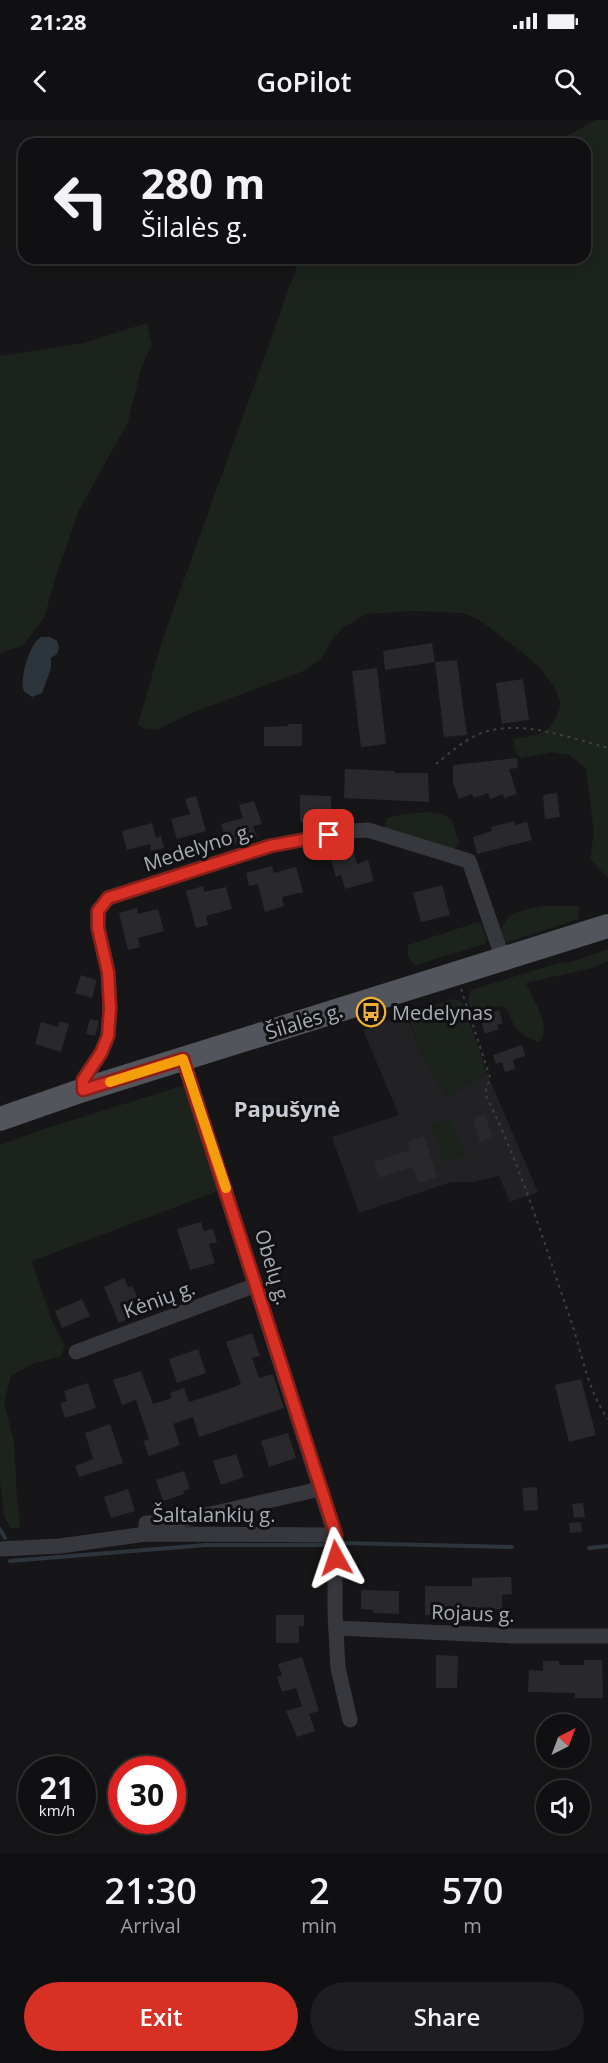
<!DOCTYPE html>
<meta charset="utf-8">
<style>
:root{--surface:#101012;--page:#1e1e20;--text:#f1f3f6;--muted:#9c9d9f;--line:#303032;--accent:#d93025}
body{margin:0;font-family:"Open Sans",sans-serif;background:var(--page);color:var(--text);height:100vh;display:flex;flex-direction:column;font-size:22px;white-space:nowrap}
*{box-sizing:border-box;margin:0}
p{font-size:20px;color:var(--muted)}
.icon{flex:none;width:33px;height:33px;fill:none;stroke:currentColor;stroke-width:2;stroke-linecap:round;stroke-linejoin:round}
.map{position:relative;height:1733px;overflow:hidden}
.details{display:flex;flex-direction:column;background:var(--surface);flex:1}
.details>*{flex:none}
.banner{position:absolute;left:18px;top:18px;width:573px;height:126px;border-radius:18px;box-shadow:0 3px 15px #0003,0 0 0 2px var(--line);background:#101012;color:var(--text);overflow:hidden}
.needle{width:39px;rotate:42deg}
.controls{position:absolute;left:536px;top:1594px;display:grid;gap:12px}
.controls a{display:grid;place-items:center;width:54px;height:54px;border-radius:50%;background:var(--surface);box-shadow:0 3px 15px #0003,0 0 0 2px var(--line);font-size:30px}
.speed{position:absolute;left:18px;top:1636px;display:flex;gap:12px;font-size:30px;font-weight:700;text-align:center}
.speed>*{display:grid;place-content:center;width:78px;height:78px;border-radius:50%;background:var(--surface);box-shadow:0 3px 15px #0003,0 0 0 2px var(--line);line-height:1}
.speed small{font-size:15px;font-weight:400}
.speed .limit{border:9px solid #d22;background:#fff;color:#111}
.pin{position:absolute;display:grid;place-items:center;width:51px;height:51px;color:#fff;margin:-26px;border-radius:12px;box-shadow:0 3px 9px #0006}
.me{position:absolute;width:66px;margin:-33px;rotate:355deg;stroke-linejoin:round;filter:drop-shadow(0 0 4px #0008)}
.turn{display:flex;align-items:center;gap:21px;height:126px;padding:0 24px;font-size:27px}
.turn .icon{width:78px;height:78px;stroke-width:2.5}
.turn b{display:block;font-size:42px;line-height:51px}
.eta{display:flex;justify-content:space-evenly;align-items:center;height:102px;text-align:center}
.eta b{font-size:36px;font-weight:600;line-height:42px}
.button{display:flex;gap:12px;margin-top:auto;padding:12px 24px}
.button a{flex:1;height:69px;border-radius:36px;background:var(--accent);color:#fff;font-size:24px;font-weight:600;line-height:69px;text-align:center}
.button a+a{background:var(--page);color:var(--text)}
.status{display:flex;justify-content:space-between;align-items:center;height:42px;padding:0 30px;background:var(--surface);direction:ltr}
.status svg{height:16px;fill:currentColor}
header{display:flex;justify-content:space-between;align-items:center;height:78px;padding:0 24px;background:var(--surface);font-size:27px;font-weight:600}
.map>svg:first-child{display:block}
</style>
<div class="status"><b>21:28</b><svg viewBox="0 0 49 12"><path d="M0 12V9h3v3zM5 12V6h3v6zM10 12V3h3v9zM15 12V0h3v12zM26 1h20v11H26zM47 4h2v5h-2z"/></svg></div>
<header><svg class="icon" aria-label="back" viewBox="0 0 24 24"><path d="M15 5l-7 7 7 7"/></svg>GoPilot<svg class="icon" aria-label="search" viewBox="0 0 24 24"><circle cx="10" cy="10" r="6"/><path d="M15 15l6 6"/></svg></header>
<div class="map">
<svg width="608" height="1733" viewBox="0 0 608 1733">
<rect width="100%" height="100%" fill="#161618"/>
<polygon fill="#222225" points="406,894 422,937 447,977 487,953 538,1072 510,1082 499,1056 474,1062 451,1062 359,1093 332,1017 399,995 363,910"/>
<g fill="#1c231d">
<path d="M596,0H608V758L590,739L594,712L586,648L569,635L552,632L520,638L515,630L513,619C541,615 551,614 561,585L555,568L540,548L521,531L478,499L463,493L413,491L366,494L343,508L331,521L321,539L306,550L194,592L156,610L143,608L138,604L163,518L300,138H585V24H552Z"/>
<polygon points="147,203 152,224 141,249 128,302 79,390 56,456 44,498 23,525 0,533 0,236 84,223"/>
<polygon points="429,692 442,694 452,700 459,723 454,730 384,710 387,698 404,694"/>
<path d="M543,786H579L578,799L505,823L500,812C508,790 522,791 543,786Z"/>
<path d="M478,802L481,804L487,820L485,824L416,845C407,840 407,834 408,825Z"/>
<path d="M608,829V841L593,848L526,863C532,879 552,905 540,922C532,920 520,914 515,907C511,899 510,893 503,886C493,885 485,894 476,886L470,888L468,879L471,870L558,843L572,842Z"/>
<polygon points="453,879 461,881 465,889 487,953 447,977 422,937 407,894"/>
<polygon points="191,963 226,1068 32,1141 54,1206 65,1226 60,1237 34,1243 11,1256 4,1282 14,1322 17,1379 20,1402 19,1408 10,1408 4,1395 0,1360 0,1025 41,1010"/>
<polygon points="450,999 466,1034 444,1043 431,1005"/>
</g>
<path fill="#2c353c" d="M41,517H50L57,521L59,527L57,534L51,538V548L42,573L32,577L24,571C19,559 30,523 41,517Z"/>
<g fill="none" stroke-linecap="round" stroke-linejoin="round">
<g stroke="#2c353c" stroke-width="4">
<polyline points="0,1409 5,1418"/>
<polyline points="343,1423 512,1427"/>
<polyline points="589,1428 608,1426"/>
<polyline points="10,1441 206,1425 323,1425"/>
</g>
</g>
<g fill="#29292c">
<polygon points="432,523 435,542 385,550 383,531"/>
<polygon points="457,540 467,615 444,617 435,542"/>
<polygon points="377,548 386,624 361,627 352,551"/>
<polygon points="523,559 529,600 502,604 496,563"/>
<polygon points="288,604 302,604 302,626 264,626 264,607 288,606"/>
<polygon points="517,638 518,648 509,649 517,674 504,678 503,674 490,679 488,673 474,678 472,674 459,679 453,663 453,645"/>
<polygon points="345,649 395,651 395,653 428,653 429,682 344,678"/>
<polygon points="557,673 560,697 545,699 543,675"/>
<polygon points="300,675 331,676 331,693 323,693 323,702 300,702"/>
<polygon points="196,676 206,711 177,719 171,699 190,694 185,679"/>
<polygon points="254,681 262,704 253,706 257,717 228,726 221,704 243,698 239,685"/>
<polygon points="514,701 515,705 527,702 532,720 477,734 473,717 492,711 491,707"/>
<polygon points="152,703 156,718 161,716 164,728 151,731 150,724 127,730 122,711"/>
<polygon points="353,730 357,744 368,740 374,761 345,769 341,755 336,757 330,736"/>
<polygon points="272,746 274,753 296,747 303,772 282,777 284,786 265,792 258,764 249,766 246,753"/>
<polygon points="442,765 450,795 421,802 413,773"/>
<polygon points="203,766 204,772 226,767 232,789 206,796 208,805 196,808 186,771"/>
<polygon points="137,788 138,794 158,789 164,811 138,818 140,827 128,830 119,793"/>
<polygon points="81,855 97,860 92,878 75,873"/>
<polygon points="499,890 503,903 497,905 499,909 485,914 480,896"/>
<polygon points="90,899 99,901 95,916 86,914"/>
<polygon points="59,901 69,904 61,932 35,924 41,902 58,907"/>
<polygon points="522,925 525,936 513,940 515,949 505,952 502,942 496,944 493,935"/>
<polygon points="485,994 493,1018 480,1022 473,998"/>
<polygon points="424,1016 437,1057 419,1063 413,1047 379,1058 374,1042 410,1030 407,1022"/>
<polygon points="201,1102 204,1111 213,1109 217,1122 209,1124 215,1143 190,1150 177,1109"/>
<polygon points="124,1158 128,1167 132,1166 140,1183 135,1185 139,1194 119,1203 104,1167"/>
<polygon points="82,1179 90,1196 62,1208 55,1191"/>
<polygon points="252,1213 260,1236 252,1238 259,1258 273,1254 284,1288 199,1317 193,1297 173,1304 180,1325 149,1336 143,1321 149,1319 136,1280 122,1285 113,1260 141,1251 153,1284 172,1278 170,1273 184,1268 189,1282 232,1268 241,1264 226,1222"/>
<polygon points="198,1229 206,1253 177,1263 169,1239"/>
<polygon points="581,1259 596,1315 569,1322 555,1265"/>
<polygon points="88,1263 96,1288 65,1298 60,1283 67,1281 64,1271"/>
<polygon points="110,1304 123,1343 79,1357 75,1346 93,1339 85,1313"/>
<polygon points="288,1313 296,1338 269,1347 261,1321"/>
<polygon points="236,1334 244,1357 221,1365 213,1341"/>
<polygon points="184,1351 190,1369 183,1371 184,1374 163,1381 156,1360"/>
<polygon points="537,1367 538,1390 524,1391 522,1368"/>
<polygon points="128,1369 135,1391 111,1398 104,1377"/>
<polygon points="583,1383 585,1397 574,1398 572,1384"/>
<polygon points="581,1402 582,1412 570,1413 569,1403"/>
<polygon points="511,1457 512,1474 502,1475 502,1489 439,1489 439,1495 425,1495 425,1466 472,1466 472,1458"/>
<polygon points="361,1470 399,1471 399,1494 373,1493 373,1490 361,1489"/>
<polygon points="276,1495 304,1495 304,1506 299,1506 299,1523 276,1523"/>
<polygon points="436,1535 458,1536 457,1568 436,1568"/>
<polygon points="302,1537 319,1591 309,1594 315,1611 297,1617 286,1591 302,1586 296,1568 282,1572 277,1557 282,1555 278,1544"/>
<polygon points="584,1540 602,1540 603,1578 575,1578 575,1573 528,1572 529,1550 543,1551 543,1541 559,1541 559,1545 584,1545"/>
</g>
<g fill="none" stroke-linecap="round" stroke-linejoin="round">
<g stroke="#3d3f44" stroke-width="2" stroke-dasharray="3 4.5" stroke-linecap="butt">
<path d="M436,644C451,632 468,616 488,611C527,601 570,618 608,628"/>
<path d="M461,869L490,957L485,974C521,1045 545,1126 571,1201C582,1233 588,1272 608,1299"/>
</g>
<g stroke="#37383d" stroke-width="15">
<polyline points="183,939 335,1415"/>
<polyline points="83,970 83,960 101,933 108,916 110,888 108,852 98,808 98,791 108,778 270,726 348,711 368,710 469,741 503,839"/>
<polyline points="76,1232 256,1165"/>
<polyline points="146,1414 146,1403 164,1403 206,1395 320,1369"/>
<polyline points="0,1429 60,1426 146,1414 335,1415 335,1493 338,1548 350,1600"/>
<polyline points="336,1508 513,1516 608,1516"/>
</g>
<polyline stroke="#53555c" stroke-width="24" points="0,999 83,970 608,806"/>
</g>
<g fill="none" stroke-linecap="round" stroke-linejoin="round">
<g stroke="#8d1f18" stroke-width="15">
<polyline id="route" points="329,715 270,726 108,778 98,791 98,808 108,852 110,888 108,916 101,933 83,960 83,970 183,939 336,1415 336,1438"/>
</g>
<use href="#route" stroke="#d93025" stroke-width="10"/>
<polyline stroke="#f59e0b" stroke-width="10" points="110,962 183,939 226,1068"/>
</g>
<defs>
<g id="bus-ring" transform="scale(1.5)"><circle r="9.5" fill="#111113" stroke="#f2b134" stroke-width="1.5"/><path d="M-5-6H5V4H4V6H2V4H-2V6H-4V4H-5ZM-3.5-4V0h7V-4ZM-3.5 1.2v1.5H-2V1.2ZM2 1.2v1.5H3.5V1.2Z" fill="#f2b134"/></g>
</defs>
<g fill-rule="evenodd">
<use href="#bus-ring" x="371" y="892"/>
</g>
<g text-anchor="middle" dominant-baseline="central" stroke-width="6" stroke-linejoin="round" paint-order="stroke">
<g font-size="20" fill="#a8adb8" stroke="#111113">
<text transform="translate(198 727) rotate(-18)">Medelyno g.</text>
<text transform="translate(304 901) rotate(-17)">Šilalės g.</text>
<text transform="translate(273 1147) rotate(73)">Obelų g.</text>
<text transform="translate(159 1179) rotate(-20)">Kėnių g.</text>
<text x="214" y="1394">Šaltalankių g.</text>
<text transform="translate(473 1493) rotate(2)">Rojaus g.</text>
</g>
<g font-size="20" fill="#a8adb8" stroke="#111113" text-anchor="start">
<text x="392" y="892">Medelynas</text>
</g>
<g font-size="22" font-weight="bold" fill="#c9ccd4" stroke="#111113">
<text x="287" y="988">Papušynė</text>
</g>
</g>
</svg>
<div class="controls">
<a><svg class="needle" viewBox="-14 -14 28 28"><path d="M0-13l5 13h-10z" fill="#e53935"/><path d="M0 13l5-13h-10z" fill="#9c9d9f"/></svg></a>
<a><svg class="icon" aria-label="sound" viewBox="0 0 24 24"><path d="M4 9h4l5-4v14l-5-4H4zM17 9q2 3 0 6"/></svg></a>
</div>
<div class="speed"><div>21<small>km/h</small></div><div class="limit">30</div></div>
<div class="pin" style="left:329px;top:715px;background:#d93025"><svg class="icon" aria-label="arrive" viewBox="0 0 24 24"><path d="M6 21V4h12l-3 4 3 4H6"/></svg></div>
<svg class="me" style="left:336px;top:1438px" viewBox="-20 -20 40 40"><path d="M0-17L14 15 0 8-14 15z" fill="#d93025" stroke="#fff" stroke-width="4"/></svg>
<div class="banner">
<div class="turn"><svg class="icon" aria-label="left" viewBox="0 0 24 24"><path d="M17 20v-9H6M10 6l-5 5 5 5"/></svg><div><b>280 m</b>Šilalės g.</div></div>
</div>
</div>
<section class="details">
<div class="eta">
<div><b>21:30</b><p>Arrival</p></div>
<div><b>2</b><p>min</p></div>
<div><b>570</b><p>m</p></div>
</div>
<div class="button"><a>Exit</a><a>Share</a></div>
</section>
